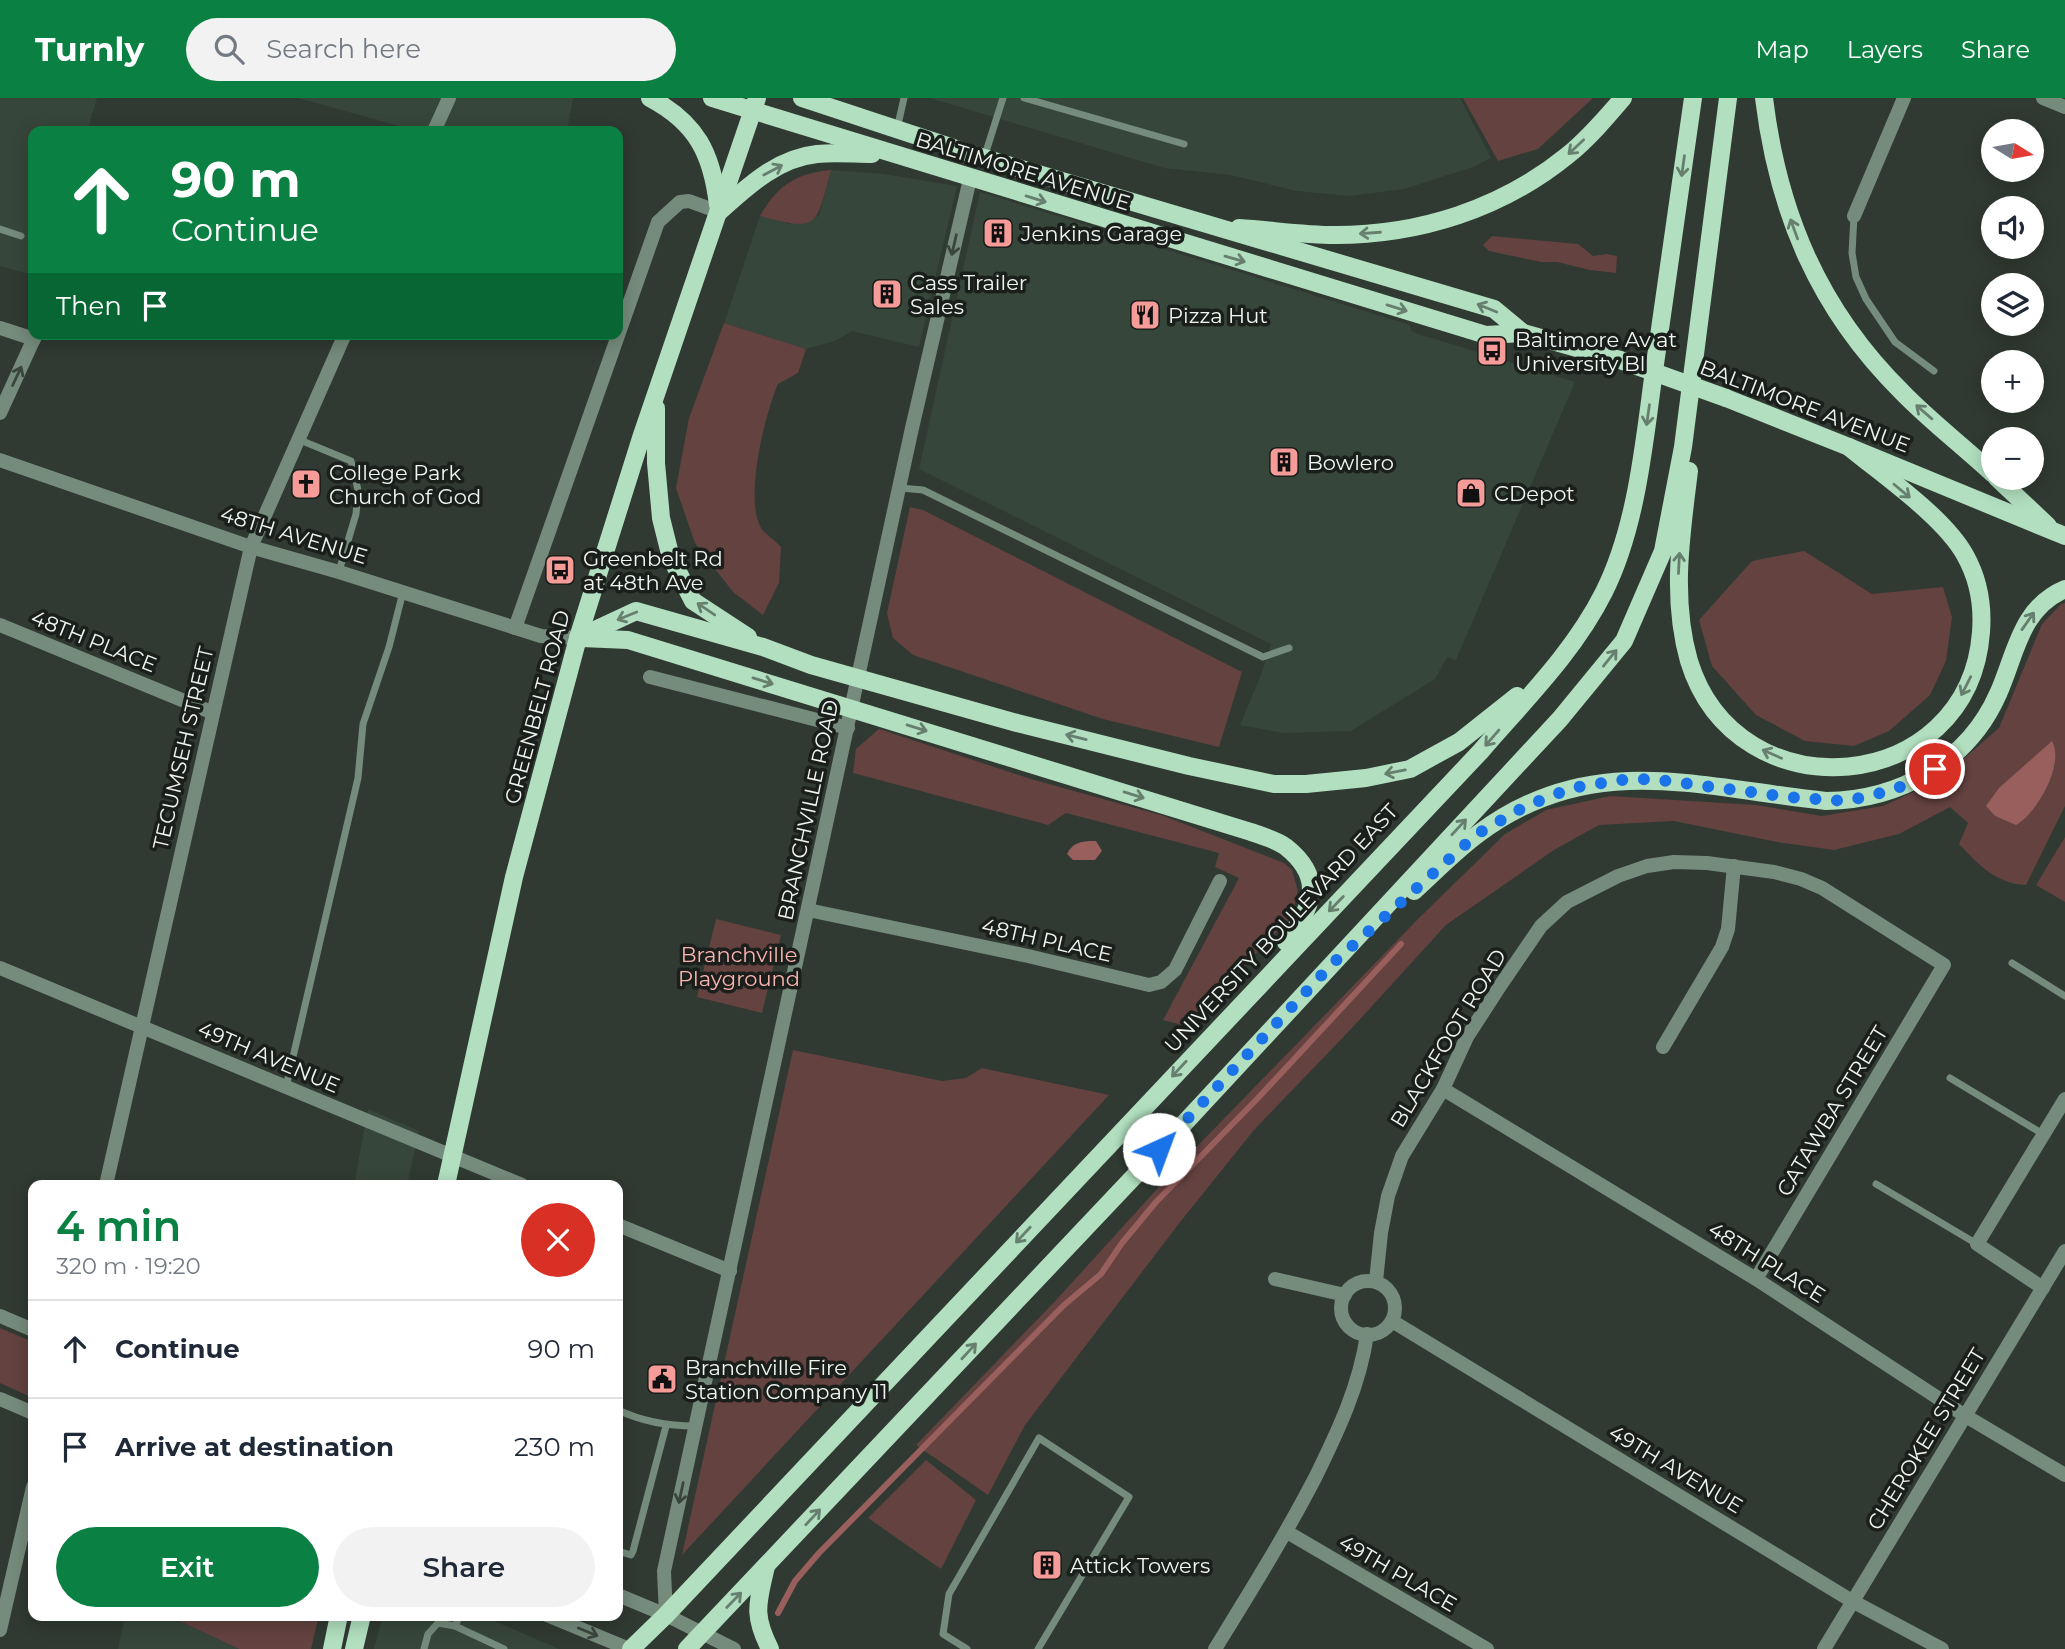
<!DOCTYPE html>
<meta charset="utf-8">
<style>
:root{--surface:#fff;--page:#f2f2f3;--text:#1f2937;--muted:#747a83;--line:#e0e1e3;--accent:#0b8043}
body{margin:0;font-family:Montserrat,sans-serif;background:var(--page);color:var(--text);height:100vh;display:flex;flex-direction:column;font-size:26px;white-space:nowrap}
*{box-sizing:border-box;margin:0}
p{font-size:23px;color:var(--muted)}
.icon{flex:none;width:38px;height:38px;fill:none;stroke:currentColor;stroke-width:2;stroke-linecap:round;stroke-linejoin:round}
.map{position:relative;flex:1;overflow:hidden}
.details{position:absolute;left:28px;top:1082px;width:595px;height:441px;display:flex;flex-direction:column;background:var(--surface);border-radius:14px;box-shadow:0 4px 18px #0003}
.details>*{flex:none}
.hud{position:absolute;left:28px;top:28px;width:595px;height:214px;border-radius:14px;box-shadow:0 4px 18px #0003;background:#0b8043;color:#fff;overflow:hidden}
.needle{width:46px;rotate:101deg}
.buttons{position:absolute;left:1981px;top:21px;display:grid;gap:14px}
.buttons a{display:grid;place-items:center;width:63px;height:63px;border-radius:50%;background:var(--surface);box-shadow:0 4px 18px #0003;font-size:35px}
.pin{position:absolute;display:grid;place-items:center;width:60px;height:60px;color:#fff;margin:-30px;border:4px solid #fff;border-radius:50%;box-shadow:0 2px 7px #0007}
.me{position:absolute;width:77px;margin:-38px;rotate:43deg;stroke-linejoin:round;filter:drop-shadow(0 0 5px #0008)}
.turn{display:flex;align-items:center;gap:24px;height:147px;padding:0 28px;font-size:32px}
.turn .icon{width:91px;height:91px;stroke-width:2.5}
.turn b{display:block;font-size:49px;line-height:60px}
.then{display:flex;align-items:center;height:66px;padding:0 28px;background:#0003;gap:14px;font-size:26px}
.round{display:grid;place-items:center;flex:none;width:74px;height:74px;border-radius:37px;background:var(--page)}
.headline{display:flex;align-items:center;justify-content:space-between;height:119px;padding:0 28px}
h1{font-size:42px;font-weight:600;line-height:52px;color:var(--accent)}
.primary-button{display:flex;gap:14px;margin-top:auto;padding:14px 28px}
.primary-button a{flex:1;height:80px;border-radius:42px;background:var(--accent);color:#fff;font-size:28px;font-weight:600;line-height:80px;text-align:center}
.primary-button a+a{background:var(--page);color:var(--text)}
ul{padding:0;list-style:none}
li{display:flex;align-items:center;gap:21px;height:98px;padding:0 28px;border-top:2px solid var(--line)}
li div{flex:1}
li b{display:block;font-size:26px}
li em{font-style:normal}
header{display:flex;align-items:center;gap:42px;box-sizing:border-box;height:98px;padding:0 35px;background:var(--accent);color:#fff}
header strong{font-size:33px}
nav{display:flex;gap:38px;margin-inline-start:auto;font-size:24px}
.search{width:490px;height:63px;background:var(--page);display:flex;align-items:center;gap:18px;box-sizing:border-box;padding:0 24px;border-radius:38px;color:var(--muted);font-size:26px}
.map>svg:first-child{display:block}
</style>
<header>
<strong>Turnly</strong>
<div class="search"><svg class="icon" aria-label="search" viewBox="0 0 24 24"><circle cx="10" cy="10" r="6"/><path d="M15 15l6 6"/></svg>Search here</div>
<nav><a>Map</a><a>Layers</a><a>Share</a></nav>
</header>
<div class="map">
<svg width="2065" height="1551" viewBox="0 0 2065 1551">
<rect width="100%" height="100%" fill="#303932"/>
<g fill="#37463b">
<polygon points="0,0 97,0 87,33 33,33 33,177 0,168"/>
<polygon points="298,0 573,0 567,33 417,33"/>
<polygon points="930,0 1460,0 1491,60 1473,69 1404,91 1350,98 1297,93 1230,77 1164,70"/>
<polygon points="831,72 884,76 957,88 919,249 852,233 835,243 806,251 724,225 760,118 789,126 819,118"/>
<polygon points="980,94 1410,227 1412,234 1575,284 1456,562 1447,559 1435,581 1351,633 1283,635 1240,627 1262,574 1271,546 919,371"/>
<polygon points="368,1011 419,1033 407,1087 354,1087"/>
<polygon points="125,1517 167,1517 239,1551 118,1551"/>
<polygon points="383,1517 481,1517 559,1551 374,1551"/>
</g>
<g fill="#634240">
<polygon points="1463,0 1593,0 1538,51 1498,63"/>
<path d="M831,72C816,127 820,135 760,118C777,88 796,75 831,72Z"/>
<polygon points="1492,138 1578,146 1593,158 1607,156 1617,158 1616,175 1590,172 1557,164 1541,164 1489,153 1483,147"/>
<path d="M724,225L806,251L798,275L778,286C765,316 744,400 761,430C766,437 776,443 781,449L779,485L763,517L733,494L695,445L676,390L689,320Z"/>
<polygon points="910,409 923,412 1242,574 1219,649 1103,621 913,557 893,540 887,515"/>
<polygon points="1804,453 1872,496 1943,489 1952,519 1946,563 1930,597 1889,633 1854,648 1805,643 1756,617 1712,568 1699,522 1752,463"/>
<path d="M2065,505V708L2026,787C1996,786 1978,766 1959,746L1968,725L1950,709L1899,736L1834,752L1777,744L1674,723L1599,727L1554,752L1446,827L1352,930L1254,1032L1181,1123L1025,1327L988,1397L916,1347L1058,1200L1177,1069L1418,821L1505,736L1546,712L1610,698L1756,707L1822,718L1883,708L1939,682L1999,630L2042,526L2061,506Z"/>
<polygon points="879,631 1031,681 1164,718 1284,765 1292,772 1298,793 1292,818 1187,928 1163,922 1239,780 1215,769 1219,755 1066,715 1048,727 853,675 856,651"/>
<polygon points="2065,739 2065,804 2036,787"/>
<polygon points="716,821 781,837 762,915 697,899"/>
<polygon points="793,952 942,983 966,980 982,970 1109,997 682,1457"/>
<polygon points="0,1230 33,1244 33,1300 0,1285"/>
<polygon points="926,1362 976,1402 941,1471 868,1420"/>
<polygon points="167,1517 319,1517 311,1551 239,1551"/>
</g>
<g fill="#995f5d">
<path d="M2052,643C2065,666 2037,715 2016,727L1995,718L1986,708L1999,690Z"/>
<path d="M1089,743H1096L1102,753L1095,762H1073L1067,756C1072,746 1078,744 1089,743Z"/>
</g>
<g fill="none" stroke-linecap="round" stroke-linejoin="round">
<polyline stroke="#995f5d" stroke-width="6" points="778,1515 795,1483 819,1455 1064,1207 1101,1176 1122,1145 1156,1104 1258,1000 1401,846"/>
<g stroke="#758b7b" stroke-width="7">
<polyline points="1024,0 1184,46"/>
<polyline points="897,31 904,0"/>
<polyline points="984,60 1003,0"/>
<polyline points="1854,118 1852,155 1856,179 1866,201 1895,244 1934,273"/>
<polyline points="0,131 21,138"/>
<polyline points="300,342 351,363 358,392 356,416 339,473"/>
<polyline points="900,390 923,392 1263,559 1289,550"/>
<polyline points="2012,865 2065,898"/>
<polyline points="1950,980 2043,1036"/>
<polyline points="286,989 358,680 363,626 389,549 403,494"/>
<polyline points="1876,1086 1977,1146"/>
<path d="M618,1312C643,1324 667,1328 695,1328"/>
<polyline points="618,1453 631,1457 633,1453 666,1328"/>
<polyline points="455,1528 460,1517"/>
<polyline points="424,1551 428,1536 438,1525 455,1528 504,1551"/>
<polyline points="967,1551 943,1536 949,1496 1039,1340 1129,1399 1038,1551"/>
</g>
<g stroke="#758b7b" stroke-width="14">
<polyline points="2043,0 2065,9"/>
<polyline points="434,33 449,0"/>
<polyline points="1854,118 1904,0"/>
<polyline points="0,230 34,241"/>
<polyline points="0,315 36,236"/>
<polyline points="0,362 251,449 339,474 541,538 578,540"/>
<polyline points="0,527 211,614"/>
<polyline points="515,530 658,124 680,104 689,103 719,114"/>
<polyline points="650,579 848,630"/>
<polyline points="808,812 1028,858 1149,887 1161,884 1175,872 1220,783"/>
<polyline points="0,870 522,1087"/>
<polyline points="1663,949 1722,849 1728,831 1734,768"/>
<polyline points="1443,991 1756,1181 1964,1317 2065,1377"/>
<polyline points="106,1087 251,449 345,236"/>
<polyline points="618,1127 730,1173"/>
<polyline points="1275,1181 1345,1197"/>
<polyline points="1376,1183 1381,1135 1388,1098 1402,1058 1443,991 1467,939 1500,888 1541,828 1567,804 1618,778 1647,768 1674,764 1707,765 1774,774 1801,781 1822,790 1944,867 1756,1181"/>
<circle cx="1368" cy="1210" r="27"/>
<polyline points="2043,1190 1977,1146 2065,1001"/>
<polyline points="0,1218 33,1232"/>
<polyline points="1392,1223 1852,1503 1942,1551"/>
<polyline points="0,1301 33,1315"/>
<polyline points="1287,1434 1487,1551"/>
<polyline points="666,1517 664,1473 912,330 970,81"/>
<polyline points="0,1532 33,1389"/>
<path d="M1215,1551C1250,1494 1285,1438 1316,1378C1338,1333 1360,1287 1367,1236"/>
<polyline points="1824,1551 2065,1153"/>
</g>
<g stroke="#758b7b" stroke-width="14">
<polyline points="618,1497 666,1517 734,1551"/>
<polyline points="547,1517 629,1551"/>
</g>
<g stroke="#b1dfbf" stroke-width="18">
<path d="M650,0C697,25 712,56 718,107"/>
<polyline points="712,0 1486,237 1523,235 1620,262"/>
<polyline points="802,0 984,60 1494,211 1523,235"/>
<path d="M1764,0C1778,115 1819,212 1902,294C1930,323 1963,348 1993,376"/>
<path d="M719,114C747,89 777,60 817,56C835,54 854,56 872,56"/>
<path d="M1239,130C1271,132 1303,137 1335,137C1419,137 1502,111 1568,57C1588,41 1606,20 1623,0"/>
<polyline points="1726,300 1849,349 2065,438"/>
<polyline points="656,310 656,365 661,420 671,460 693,503 748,539"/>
<path d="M1689,373C1681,437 1671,500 1689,563C1737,719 1969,698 1981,534C1983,508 1978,480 1965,457C1944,419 1884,378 1849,349"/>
<polyline points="1997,380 2048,428"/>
<polyline points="578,540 636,513 763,549 811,567 1017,625 1189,668 1274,686 1306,686 1366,680 1410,671 1459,644 1517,598"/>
<path d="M582,540L628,542L1251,734C1262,738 1277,742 1286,749C1326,781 1312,810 1286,844"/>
<path d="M1414,793C1435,774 1455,753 1478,736C1591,651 1700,690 1826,703C1900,702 1968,664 1998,596C2016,556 2020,510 2065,491"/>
<polyline points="446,1087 514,779 578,540 641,340 757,0"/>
<path d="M766,1468C758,1505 752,1515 770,1551"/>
<polyline points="332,1551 339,1517"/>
<polyline points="354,1551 362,1517"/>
<path d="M631,1551L666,1517L1481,653C1525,602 1574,554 1604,494C1637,428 1644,345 1654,273C1667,182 1680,91 1693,0"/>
<polyline points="687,1551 1178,1032 1560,621 1624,543 1663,453 1683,349 1728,0"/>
</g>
<polyline stroke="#b1dfbf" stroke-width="18" points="1620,262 1726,300"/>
</g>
<defs><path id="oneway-shaft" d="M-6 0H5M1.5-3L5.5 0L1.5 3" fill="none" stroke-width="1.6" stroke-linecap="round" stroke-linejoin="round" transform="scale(1.75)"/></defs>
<g stroke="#667f6e">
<use href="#oneway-shaft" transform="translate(1576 49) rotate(137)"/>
<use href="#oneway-shaft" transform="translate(1683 68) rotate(98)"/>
<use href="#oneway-shaft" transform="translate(773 72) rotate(-28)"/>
<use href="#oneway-shaft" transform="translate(1036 101) rotate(17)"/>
<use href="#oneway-shaft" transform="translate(1794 131) rotate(-110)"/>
<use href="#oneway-shaft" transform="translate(1370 135) rotate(176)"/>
<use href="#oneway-shaft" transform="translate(1235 161) rotate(16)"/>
<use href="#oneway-shaft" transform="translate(1397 210) rotate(17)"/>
<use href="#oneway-shaft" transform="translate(1487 210) rotate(-158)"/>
<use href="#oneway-shaft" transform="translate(1924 314) rotate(-139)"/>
<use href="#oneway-shaft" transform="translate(1648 317) rotate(98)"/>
<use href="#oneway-shaft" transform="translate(1902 393) rotate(40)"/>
<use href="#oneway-shaft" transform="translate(1679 465) rotate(-87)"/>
<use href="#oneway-shaft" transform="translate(706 511) rotate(-146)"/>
<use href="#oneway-shaft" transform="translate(627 518) rotate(158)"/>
<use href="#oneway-shaft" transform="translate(2028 523) rotate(-55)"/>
<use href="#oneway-shaft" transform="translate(1610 560) rotate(-51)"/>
<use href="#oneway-shaft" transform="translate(763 583) rotate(17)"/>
<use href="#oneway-shaft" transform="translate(1966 588) rotate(117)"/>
<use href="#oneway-shaft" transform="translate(917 630) rotate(17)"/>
<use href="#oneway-shaft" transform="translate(1076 639) rotate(-166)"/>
<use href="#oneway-shaft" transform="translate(1492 640) rotate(131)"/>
<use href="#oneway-shaft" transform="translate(1772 656) rotate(-156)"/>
<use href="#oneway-shaft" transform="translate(1395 674) rotate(169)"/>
<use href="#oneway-shaft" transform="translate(1134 697) rotate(17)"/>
<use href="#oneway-shaft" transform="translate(1459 729) rotate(-47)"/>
<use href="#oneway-shaft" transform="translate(1336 806) rotate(134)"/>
<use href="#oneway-shaft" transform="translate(1179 971) rotate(133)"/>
<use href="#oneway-shaft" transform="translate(1023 1137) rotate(133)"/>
<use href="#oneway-shaft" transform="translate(969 1253) rotate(-47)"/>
<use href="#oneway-shaft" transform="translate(813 1419) rotate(-47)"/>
<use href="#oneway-shaft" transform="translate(734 1502) rotate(-46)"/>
</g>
<g stroke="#3a453d">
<use href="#oneway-shaft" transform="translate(954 147) rotate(103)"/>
<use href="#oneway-shaft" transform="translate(17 278) rotate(-65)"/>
<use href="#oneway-shaft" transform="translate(681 1395) rotate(102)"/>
<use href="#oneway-shaft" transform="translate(588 1534) rotate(22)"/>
</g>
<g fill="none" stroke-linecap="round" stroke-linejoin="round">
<polyline stroke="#1a73e8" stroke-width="12" stroke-dasharray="0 21.6" points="1159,1051 1331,867 1477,736 1526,708 1572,690 1622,682 1652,681 1788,699 1846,703 1894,692 1935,671"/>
</g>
<defs>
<g id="building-square" transform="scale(1.575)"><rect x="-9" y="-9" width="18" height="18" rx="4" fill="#f59b98" stroke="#1b1f1c"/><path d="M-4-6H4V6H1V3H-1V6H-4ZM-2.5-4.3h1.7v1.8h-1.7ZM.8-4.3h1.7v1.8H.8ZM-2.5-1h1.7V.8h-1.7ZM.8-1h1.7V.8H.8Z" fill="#111"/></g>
<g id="restaurant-square" transform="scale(1.575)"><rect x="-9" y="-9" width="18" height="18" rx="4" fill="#f59b98" stroke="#1b1f1c"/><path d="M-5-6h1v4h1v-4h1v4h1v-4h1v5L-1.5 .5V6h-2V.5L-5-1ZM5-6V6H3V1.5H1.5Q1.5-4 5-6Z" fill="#111"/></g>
<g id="bus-square" transform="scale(1.575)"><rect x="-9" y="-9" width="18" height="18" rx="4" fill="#f59b98" stroke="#1b1f1c"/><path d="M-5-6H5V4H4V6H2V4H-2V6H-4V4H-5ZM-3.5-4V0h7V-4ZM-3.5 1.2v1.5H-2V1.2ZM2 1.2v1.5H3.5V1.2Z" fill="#111"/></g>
<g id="church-square" transform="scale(1.575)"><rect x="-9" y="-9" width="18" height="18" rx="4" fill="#f59b98" stroke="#1b1f1c"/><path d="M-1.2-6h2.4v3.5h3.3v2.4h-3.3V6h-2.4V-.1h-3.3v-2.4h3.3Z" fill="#111"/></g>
<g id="shop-square" transform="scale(1.575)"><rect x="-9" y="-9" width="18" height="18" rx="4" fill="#f59b98" stroke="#1b1f1c"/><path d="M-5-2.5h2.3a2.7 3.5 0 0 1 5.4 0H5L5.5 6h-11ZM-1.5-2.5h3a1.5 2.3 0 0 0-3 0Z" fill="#111"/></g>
<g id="civic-square" transform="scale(1.575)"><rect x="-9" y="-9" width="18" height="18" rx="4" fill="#f59b98" stroke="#1b1f1c"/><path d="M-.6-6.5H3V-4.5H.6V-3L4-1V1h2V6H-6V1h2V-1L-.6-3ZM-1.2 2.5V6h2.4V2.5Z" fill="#111"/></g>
</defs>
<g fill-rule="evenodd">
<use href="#building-square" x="998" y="135"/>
<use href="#building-square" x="887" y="196"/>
<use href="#restaurant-square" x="1145" y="217"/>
<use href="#bus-square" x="1492" y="253"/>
<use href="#building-square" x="1284" y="364"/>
<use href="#church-square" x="306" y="386"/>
<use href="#shop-square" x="1471" y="395"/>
<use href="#bus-square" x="560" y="472"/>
<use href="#civic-square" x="662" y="1281"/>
<use href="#building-square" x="1047" y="1467"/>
</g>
<g text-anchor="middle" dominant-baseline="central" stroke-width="7" stroke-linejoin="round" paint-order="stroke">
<g font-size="21" fill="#eff5f0" stroke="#1b1f1c">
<text transform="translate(1023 73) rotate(17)">BALTIMORE AVENUE</text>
<text transform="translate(1805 308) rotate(21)">BALTIMORE AVENUE</text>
<text transform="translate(294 437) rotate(17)">48TH AVENUE</text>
<text transform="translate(94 543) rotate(22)">48TH PLACE</text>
<text transform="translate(537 609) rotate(-75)">GREENBELT ROAD</text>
<text transform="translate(183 650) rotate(-77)">TECUMSEH STREET</text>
<text transform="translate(808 712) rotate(-78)">BRANCHVILLE ROAD</text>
<text transform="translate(1281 830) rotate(-47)">UNIVERSITY BOULEVARD EAST</text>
<text transform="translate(1047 842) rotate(13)">48TH PLACE</text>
<text transform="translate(1448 940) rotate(-59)">BLACKFOOT ROAD</text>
<text transform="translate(269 959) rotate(23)">49TH AVENUE</text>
<text transform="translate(1832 1013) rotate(-59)">CATAWBA STREET</text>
<text transform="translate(1767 1164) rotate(32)">48TH PLACE</text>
<text transform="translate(1926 1341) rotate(-59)">CHEROKEE STREET</text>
<text transform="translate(1676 1371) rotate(31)">49TH AVENUE</text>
<text transform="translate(1398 1475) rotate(30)">49TH PLACE</text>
</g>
<g font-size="21" fill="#eff5f0" stroke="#1b1f1c" text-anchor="start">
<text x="1021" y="135">Jenkins Garage</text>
<text x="910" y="184">Cass Trailer<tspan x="910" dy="24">Sales</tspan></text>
<text x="1168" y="217">Pizza Hut</text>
<text x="1515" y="241">Baltimore Av at<tspan x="1515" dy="24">University Bl</tspan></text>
<text x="1307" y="364">Bowlero</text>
<text x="329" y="374">College Park<tspan x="329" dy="24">Church of God</tspan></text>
<text x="1494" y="395">CDepot</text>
<text x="583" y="460">Greenbelt Rd<tspan x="583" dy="24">at 48th Ave</tspan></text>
<text x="685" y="1269">Branchville Fire<tspan x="685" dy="24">Station Company 11</tspan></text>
<text x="1070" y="1467">Attick Towers</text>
</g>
<g font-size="21" fill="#fcb4b0" stroke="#1b1f1c">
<text x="739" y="856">Branchville<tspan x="739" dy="24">Playground</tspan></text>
</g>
</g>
</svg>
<div class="buttons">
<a><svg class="needle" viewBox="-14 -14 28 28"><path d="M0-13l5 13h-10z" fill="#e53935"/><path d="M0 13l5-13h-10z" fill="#747a83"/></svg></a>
<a><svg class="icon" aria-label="sound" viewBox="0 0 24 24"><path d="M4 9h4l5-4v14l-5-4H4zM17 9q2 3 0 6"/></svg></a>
<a><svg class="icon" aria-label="layers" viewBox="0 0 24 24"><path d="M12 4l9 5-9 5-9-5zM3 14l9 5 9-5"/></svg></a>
<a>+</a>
<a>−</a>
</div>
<div class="pin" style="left:1935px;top:671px;background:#d93025"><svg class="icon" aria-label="arrive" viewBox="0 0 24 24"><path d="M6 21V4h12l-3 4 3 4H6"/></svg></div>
<svg class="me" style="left:1159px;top:1051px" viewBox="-20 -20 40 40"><circle r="19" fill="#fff"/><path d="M0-13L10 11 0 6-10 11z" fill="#1a73e8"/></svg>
<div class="hud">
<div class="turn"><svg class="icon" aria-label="ahead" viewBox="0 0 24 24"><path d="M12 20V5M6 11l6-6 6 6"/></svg><div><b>90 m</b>Continue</div></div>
<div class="then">Then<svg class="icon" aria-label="arrive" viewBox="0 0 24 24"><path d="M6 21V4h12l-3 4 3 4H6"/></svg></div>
</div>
<section class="details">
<div class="headline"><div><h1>4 min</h1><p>320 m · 19:20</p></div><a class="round" style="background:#d93025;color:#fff"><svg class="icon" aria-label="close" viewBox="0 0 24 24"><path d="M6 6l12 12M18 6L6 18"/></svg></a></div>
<ul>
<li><svg class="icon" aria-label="ahead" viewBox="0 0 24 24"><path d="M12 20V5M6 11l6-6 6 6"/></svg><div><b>Continue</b></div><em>90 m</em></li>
<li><svg class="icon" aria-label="arrive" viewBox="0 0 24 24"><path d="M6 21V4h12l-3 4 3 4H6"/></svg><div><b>Arrive at destination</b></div><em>230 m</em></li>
</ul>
<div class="primary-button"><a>Exit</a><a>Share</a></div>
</section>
</div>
